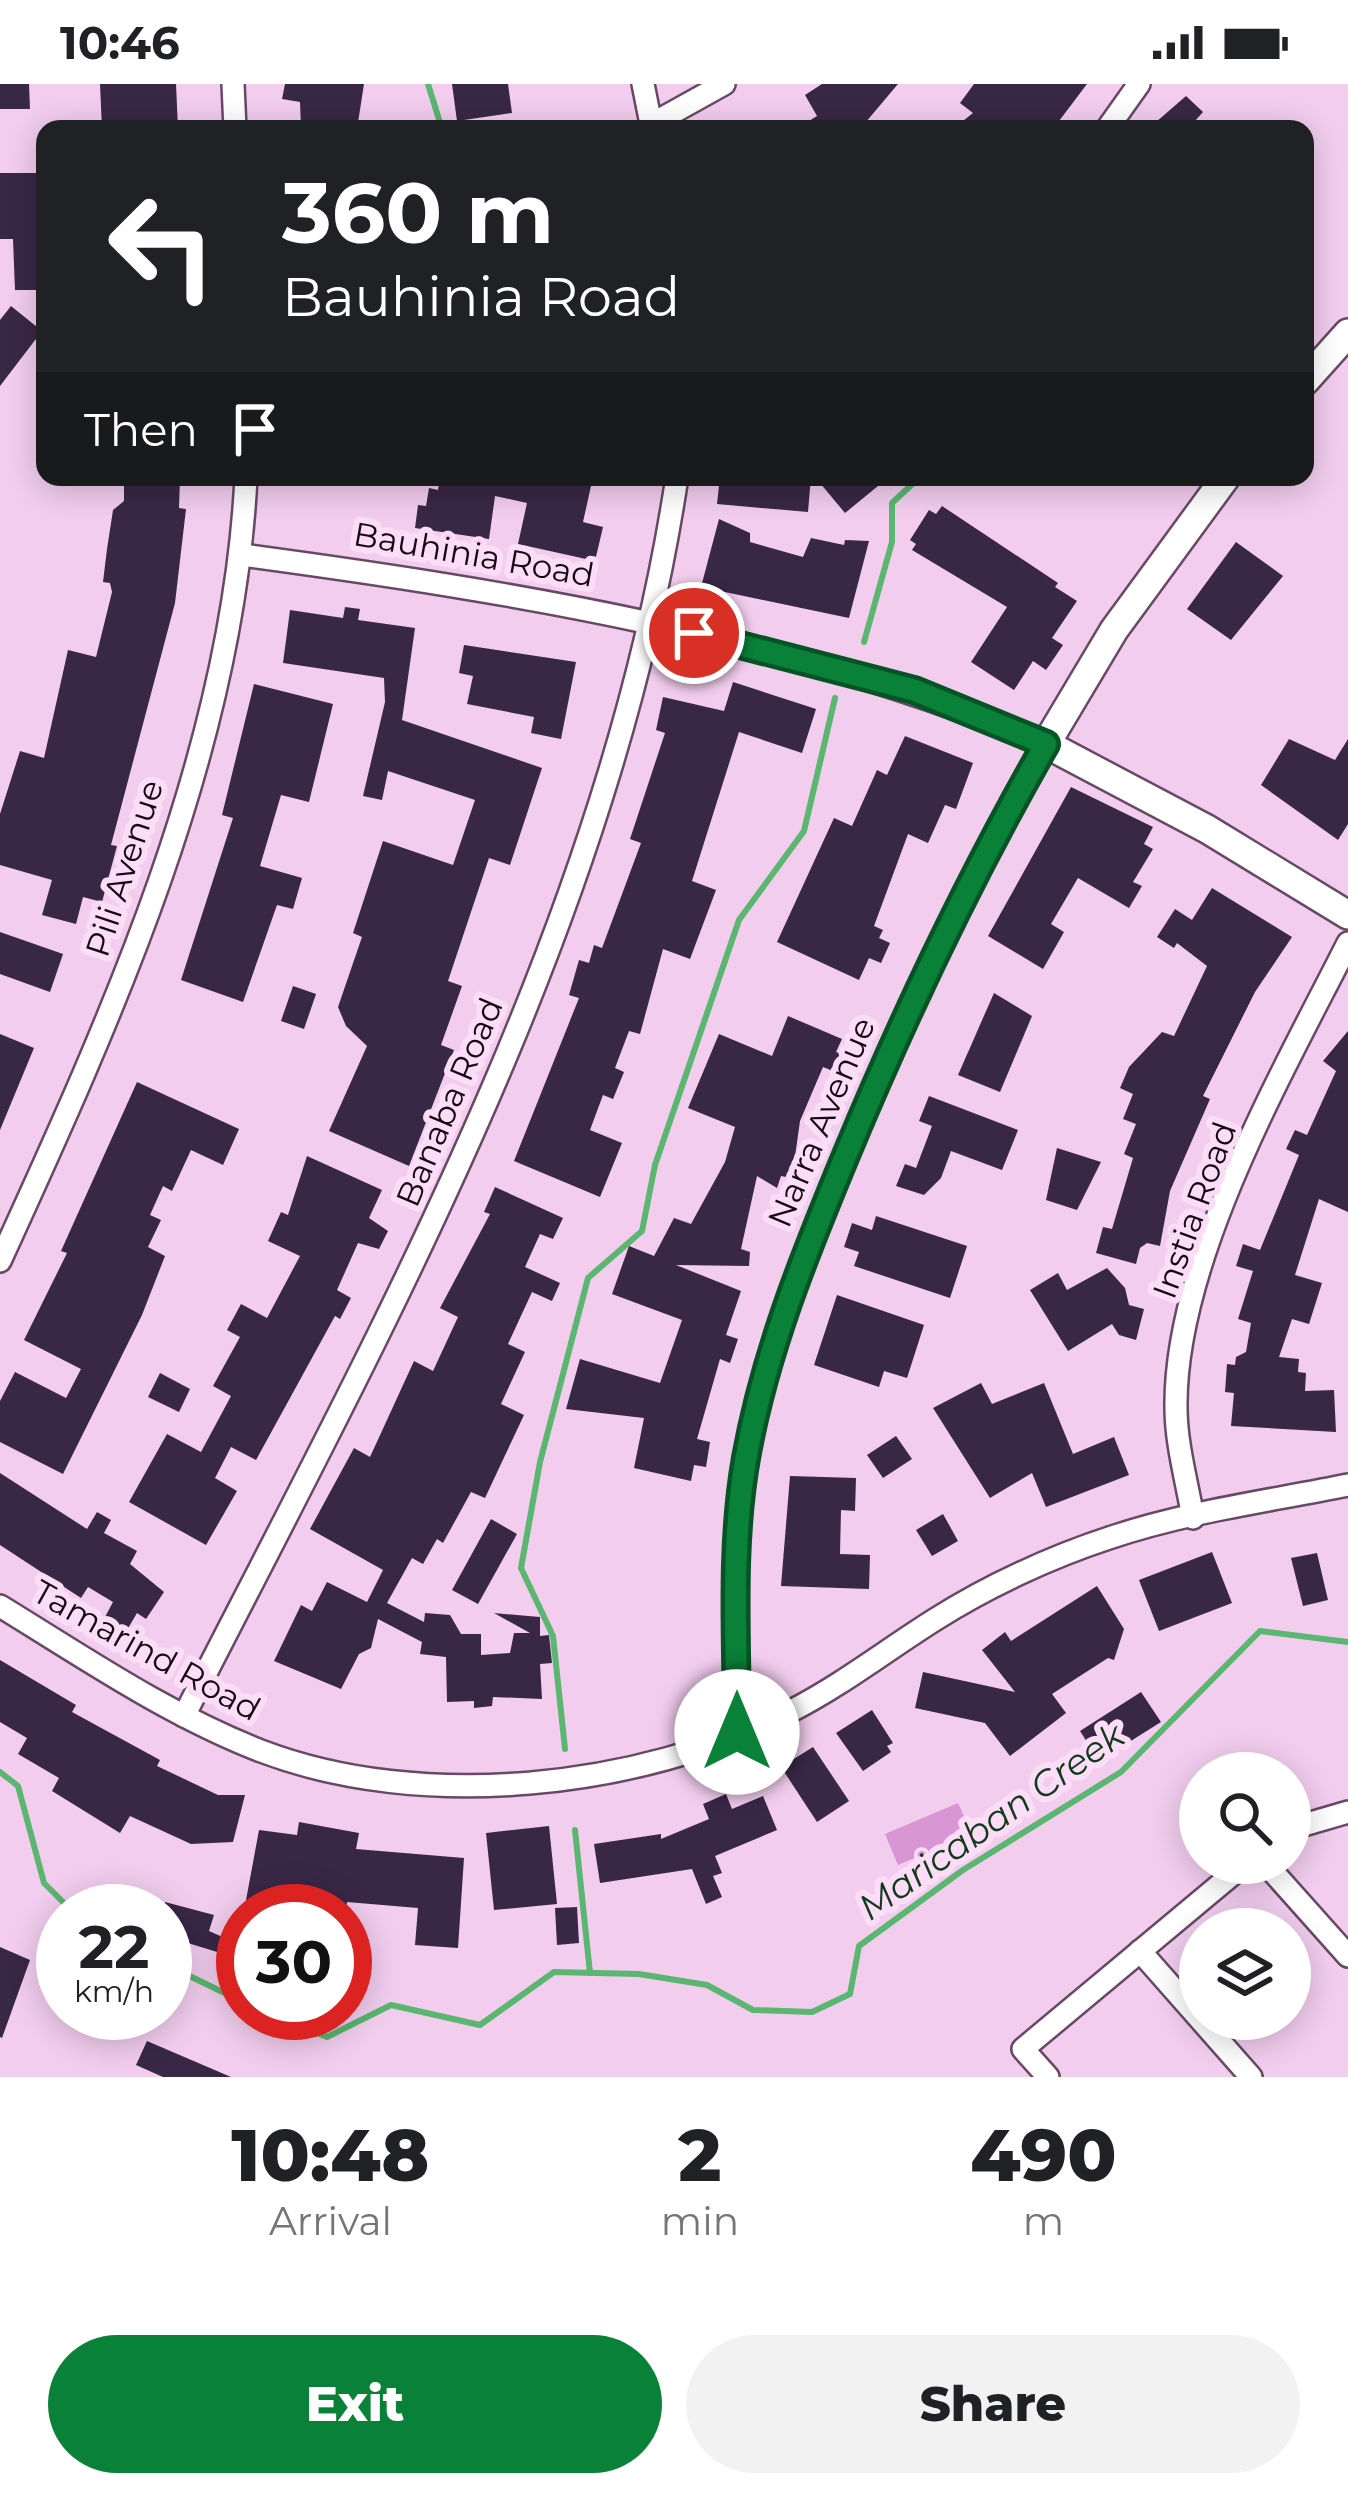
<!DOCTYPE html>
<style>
:root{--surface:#fff;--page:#f2f2f2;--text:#202124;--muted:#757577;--accent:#098139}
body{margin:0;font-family:Montserrat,sans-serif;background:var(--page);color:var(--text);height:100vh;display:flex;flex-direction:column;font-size:45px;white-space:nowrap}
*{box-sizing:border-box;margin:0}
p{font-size:39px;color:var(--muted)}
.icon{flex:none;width:66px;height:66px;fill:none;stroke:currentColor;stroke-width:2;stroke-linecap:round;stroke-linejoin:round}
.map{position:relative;height:1993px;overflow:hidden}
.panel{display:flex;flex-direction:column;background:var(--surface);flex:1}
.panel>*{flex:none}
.hud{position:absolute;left:36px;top:36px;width:1278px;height:366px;border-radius:24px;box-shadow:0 6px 30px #0003;background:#202124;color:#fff;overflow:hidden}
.controls{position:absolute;left:1179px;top:1668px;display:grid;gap:24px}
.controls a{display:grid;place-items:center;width:132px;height:132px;border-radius:50%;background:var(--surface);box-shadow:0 6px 30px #0003;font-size:60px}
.speed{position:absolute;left:36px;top:1800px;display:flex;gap:24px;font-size:60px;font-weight:700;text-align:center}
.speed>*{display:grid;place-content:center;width:156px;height:156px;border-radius:50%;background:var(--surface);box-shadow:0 6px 30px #0003;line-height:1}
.speed small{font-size:30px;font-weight:400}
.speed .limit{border:18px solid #d22;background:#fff;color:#111}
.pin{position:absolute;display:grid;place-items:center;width:102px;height:102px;color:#fff;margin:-51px;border:6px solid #fff;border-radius:50%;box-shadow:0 3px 12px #0007}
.me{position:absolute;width:132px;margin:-66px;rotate:0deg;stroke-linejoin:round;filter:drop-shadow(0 0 9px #0008)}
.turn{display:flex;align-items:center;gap:42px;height:252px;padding:0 48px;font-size:54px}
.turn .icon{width:156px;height:156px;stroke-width:2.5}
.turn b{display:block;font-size:84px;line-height:102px}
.then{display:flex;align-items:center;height:114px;padding:0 48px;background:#0003;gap:24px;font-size:45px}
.eta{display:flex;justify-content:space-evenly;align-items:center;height:204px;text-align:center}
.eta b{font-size:72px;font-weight:800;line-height:84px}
.primary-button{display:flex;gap:24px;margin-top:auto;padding:24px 48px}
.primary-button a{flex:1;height:138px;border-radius:72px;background:var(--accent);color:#fff;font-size:48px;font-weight:800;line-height:138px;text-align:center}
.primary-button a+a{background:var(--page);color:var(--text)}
.status{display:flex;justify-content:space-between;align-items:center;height:84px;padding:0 60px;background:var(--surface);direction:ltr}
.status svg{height:33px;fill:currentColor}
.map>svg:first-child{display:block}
</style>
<div class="status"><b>10:46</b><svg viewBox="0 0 49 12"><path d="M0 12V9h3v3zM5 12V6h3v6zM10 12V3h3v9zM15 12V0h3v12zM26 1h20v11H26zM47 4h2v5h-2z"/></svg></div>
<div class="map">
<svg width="1348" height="1993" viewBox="0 0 1348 1993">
<rect width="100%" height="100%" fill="#f2cdee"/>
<polygon fill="#d996d4" points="958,1719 972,1750 898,1781 885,1750"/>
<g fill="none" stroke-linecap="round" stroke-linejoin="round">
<g stroke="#5ab670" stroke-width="6">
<polyline points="428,0 442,45"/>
<polyline points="864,558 892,458 892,419 920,393"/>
<polyline points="565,1665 553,1552 521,1484 540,1378 588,1194 642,1147 655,1081 739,836 804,747 835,614"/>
<polyline points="0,1688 18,1702 44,1799 72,1827"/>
<polyline points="575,1746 590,1889"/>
<polyline points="165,1880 243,1918"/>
<polyline points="268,1929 327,1953 391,1921 480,1941 554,1888 639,1890 707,1901 753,1926 812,1928 850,1910 859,1862 963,1786 1121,1688 1260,1547 1348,1558"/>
</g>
</g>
<g fill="#392746">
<polygon points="0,0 29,0 30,25 0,25"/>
<polygon points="100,0 176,0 178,45 102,45"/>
<polygon points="285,0 364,0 357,45 301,45 300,18 282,15"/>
<polygon points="452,0 508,0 512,29 457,37"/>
<polygon points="822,0 898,0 860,45 796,45 817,32 805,11"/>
<polygon points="974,0 1087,0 1053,45 953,45 973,29 960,19"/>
<polygon points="1186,12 1203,28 1188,45 1148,45"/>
<polygon points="0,89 45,89 45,206 15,206 13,155 0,155"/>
<polygon points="11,222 42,247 0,302 0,236"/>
<polygon points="124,393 180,393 179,424 186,425 175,519 111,761 117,762 102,818 83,813 76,840 42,831 52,796 0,781 0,730 20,667 44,674 68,566 96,573 112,508 110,499 103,498 107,465 113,426 124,417"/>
<polygon points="440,393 593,393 583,438 603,443 595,477 518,460 527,419 495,412 489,455 415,444 418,421 426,422 429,404 438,406"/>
<polygon points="720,393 811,393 808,428 717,420"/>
<polygon points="815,393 889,393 845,429"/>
<polygon points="942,422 1058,499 1055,503 1077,517 1052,554 1063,561 1046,586 1033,577 1014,606 971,578 1007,523 912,466 916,460 910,456 929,426 936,430"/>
<polygon points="719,435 750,449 750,458 803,473 811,454 844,461 845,456 869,457 849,534 701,503"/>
<polygon points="1236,458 1283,492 1231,556 1187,525"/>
<polygon points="345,523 360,525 358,536 415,544 402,636 542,684 510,781 489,774 448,897 462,902 441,961 454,966 409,1082 329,1047 367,962 346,942 338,923 362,853 353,849 383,757 453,781 475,716 388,687 382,716 363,712 385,618 384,594 283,579 290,526 343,534"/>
<polygon points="464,561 576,578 561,655 531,649 534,633 467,620 473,592 459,589"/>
<polygon points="733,598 816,625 802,669 739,648 692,797 716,806 690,875 663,865 640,950 629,947 615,984 624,988 613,1015 603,1011 590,1046 622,1059 600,1113 514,1077 579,914 569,911 579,876 589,879 594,861 602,864 641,759 630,755 665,649 656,646 663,613 724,627"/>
<polygon points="254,600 333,620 309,718 281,711 260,782 302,794 293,825 277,821 243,918 181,896 233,734 222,731"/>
<polygon points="905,652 973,679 956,725 945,721 928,759 908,750 874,842 883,846 879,854 890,859 881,879 869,874 859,896 777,858 834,734 852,742 877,686 887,691"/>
<polygon points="1289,655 1335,676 1348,655 1348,740 1338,756 1261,701"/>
<polygon points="1071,703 1153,743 1144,760 1153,765 1133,798 1142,802 1129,824 1078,794 1051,840 1064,848 1043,885 988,852"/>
<polygon points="1212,804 1292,853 1255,908 1203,1012 1210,1015 1170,1107 1160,1162 1147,1159 1140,1164 1136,1180 1096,1169 1103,1143 1112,1145 1133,1074 1124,1070 1136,1040 1123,1035 1133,1010 1120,1004 1129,983 1162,948 1174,952 1207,882 1177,859 1174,864 1157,853 1175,825 1192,836"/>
<polygon points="0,848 63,870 50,908 0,890"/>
<polygon points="293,902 316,910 304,945 281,937"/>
<polygon points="994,909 1032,932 1000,1008 958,991"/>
<polygon points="788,932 842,955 836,968 845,971 838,989 823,983 800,1037 792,1094 781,1092 777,1104 757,1092 741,1165 750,1168 749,1182 676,1181 741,1207 726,1251 738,1255 730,1279 720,1275 697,1355 710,1358 706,1383 694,1381 691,1397 634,1384 644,1334 566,1325 580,1275 660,1299 682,1236 612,1210 629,1162 654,1172 674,1134 691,1140 725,1078 735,1043 688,1024 719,950 772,972"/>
<polygon points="1348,947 1348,1128 1319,1115 1295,1191 1322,1199 1309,1240 1292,1235 1279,1273 1299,1275 1298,1288 1306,1289 1305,1307 1334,1306 1336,1348 1231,1342 1234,1309 1225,1308 1227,1280 1235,1281 1236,1273 1246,1268 1251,1239 1238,1235 1253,1187 1236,1182 1243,1160 1260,1166 1299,1071 1286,1065 1295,1046 1307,1051 1336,987 1323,977"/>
<polygon points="0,950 34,964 0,1046"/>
<polygon points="137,998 239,1045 223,1081 191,1066 172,1107 163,1102 150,1131 161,1136 148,1163 165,1172 142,1231 63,1390 0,1358 0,1317 15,1288 66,1314 81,1285 24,1256 67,1169 61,1167"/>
<polygon points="929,1012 1018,1046 1002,1086 951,1067 941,1094 924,1111 896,1102 905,1080 916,1084 932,1042 919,1037"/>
<polygon points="1057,1064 1101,1078 1077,1126 1046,1116"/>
<polygon points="307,1072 382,1106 369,1134 388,1147 379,1165 358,1159 337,1206 351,1214 340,1235 335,1232 256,1376 231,1363 215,1394 237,1407 206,1461 129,1418 167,1350 201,1368 231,1312 213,1302 240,1253 227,1246 241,1220 267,1234 300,1172 268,1157 281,1128 288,1131"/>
<polygon points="495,1103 563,1134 553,1155 540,1150 525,1183 560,1199 552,1217 532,1208 508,1260 525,1268 501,1320 524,1331 485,1414 471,1408 443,1459 437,1455 423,1480 412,1474 387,1519 424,1538 425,1529 450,1531 461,1550 481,1550 481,1571 510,1569 514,1549 530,1549 494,1529 540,1533 540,1552 549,1551 552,1579 540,1580 542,1615 493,1613 492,1622 474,1624 474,1617 447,1618 446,1573 420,1570 422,1558 378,1535 371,1564 359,1570 341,1605 274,1577 301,1521 312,1527 327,1498 367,1518 383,1486 310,1445 354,1364 370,1373 414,1277 433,1287 458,1233 440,1224 490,1130 484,1128"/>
<polygon points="876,1132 967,1162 950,1214 854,1182 859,1168 844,1163 852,1139 872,1146"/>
<polygon points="1107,1184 1125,1204 1129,1221 1144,1225 1136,1256 1119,1251 1112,1240 1068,1267 1030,1206 1058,1189 1067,1206"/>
<polygon points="837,1211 924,1241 907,1294 884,1287 879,1303 814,1281"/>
<polygon points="160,1289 190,1305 179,1328 148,1313"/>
<polygon points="981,1299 992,1320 1044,1299 1073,1370 1114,1353 1129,1391 1046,1423 1032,1389 990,1414 933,1324"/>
<polygon points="896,1352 912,1375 883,1394 867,1371"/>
<polygon points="0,1389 87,1445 97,1428 111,1436 104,1449 137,1467 130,1480 164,1508 146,1535 137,1529 127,1546 105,1533 113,1518 88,1503 81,1514 0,1461"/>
<polygon points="790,1392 856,1394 855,1427 841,1426 840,1470 870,1471 869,1505 781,1502"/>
<polygon points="943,1430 958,1457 932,1472 916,1446"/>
<polygon points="491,1435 517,1450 478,1520 452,1506"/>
<polygon points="1212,1468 1232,1519 1159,1547 1139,1496"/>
<polygon points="1317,1469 1328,1516 1303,1522 1291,1474"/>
<polygon points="1097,1502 1124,1545 1114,1576 1108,1574 1052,1610 1066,1629 1010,1672 985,1639 915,1624 923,1588 1015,1608 982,1566 1005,1548 1011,1557"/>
<polygon points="0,1576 76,1621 72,1628 160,1676 157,1682 218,1711 245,1711 233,1758 191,1760 130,1732 120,1749 52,1707 59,1694 18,1670 27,1654 0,1638"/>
<polygon points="1141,1608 1161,1638 1099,1677 1080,1647"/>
<polygon points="872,1626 893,1659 887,1662 891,1668 863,1687 836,1649"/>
<polygon points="813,1663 849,1717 817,1738 781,1683"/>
<polygon points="726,1710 732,1725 763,1712 777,1746 715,1772 722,1789 713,1792 722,1813 706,1820 692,1785 600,1799 594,1760 661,1750 661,1755 709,1735 703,1720"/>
<polygon points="299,1738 359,1749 356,1765 464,1774 458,1864 415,1861 418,1824 347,1818 346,1827 244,1827 259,1746 297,1751"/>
<polygon points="549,1742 557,1820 494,1826 486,1749"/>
<polygon points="165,1818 214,1831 209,1847 243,1862 243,1889 224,1886 227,1871 165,1852"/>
<polygon points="577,1823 579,1859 557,1861 555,1824"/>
<polygon points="0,1863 30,1876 2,1954 0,1953"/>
<polygon points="147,1957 231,1993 163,1993 136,1981"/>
</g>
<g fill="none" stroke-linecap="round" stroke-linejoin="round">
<g stroke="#684965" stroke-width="26">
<g id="minor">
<polyline points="233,0 235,45"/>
<polyline points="643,0 652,45"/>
<polyline points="652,40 724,0"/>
<polyline points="1107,45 1139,0"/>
<path d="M242,471C517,508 790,553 1046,660C970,793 906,929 846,1071C804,1171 759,1275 745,1383C733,1471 737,1560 737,1648"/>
<path d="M0,1177C112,932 233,666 246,393"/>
<path d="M1193,1434C1187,1398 1176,1360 1176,1324C1174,1177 1283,988 1348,859"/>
<path d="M0,1522C85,1574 168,1631 261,1667C421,1728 640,1705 791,1627C842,1601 888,1565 936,1535C988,1502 1051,1473 1109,1454C1185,1428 1269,1417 1348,1401"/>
<path d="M184,1632C385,1238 610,837 677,393"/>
<polyline points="1290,1745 1348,1728"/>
<polyline points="1265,1779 1348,1872"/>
<polyline points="1140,1867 1251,1993"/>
<polyline points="1048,1993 1023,1965 1246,1779"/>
</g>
</g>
<g stroke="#684965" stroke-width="32">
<g id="tertiary">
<polyline points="1305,297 1348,249"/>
<polyline points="1226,393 1114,546 1046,660 1207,745 1348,831"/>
</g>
</g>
<use href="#minor" stroke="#fff" stroke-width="21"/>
<use href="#tertiary" stroke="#fff" stroke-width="27"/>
</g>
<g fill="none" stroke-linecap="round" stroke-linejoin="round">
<g stroke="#065425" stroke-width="30">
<path id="route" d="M694,549L914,606L1046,660C970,793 905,929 846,1071C805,1170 765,1268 746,1374C730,1464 737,1558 737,1648"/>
</g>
<use href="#route" stroke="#098139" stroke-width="21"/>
</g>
<g text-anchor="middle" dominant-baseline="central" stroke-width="12" stroke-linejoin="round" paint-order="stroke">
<g font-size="33" fill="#150914" stroke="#fbddf7">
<text transform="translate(474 470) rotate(10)">Bauhinia Road</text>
<text transform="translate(124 784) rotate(-72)">Pili Avenue</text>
<text transform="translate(449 1018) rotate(-67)">Banaba Road</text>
<text transform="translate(821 1038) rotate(-67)">Narra Avenue</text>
<text transform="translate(1194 1126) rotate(-70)">Instia Road</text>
<text transform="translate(147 1566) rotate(29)">Tamarind Road</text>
</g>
<g font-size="36" font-style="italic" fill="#13391d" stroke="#fbddf7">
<text transform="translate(991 1737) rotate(-35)">Maricaban Creek</text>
</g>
</g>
</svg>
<div class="controls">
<a><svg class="icon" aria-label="search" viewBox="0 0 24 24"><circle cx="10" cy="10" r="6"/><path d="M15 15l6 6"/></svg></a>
<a><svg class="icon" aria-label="layers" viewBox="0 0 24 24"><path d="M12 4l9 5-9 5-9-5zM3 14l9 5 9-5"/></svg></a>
</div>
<div class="speed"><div>22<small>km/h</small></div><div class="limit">30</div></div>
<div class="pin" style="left:694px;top:549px;background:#d93025"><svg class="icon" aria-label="arrive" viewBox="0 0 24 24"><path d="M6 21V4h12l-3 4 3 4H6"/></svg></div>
<svg class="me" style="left:737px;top:1648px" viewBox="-20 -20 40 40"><circle r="19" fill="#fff"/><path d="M0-13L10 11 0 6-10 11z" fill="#098139"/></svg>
<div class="hud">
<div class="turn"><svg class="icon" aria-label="left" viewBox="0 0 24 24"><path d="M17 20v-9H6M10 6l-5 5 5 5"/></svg><div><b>360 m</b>Bauhinia Road</div></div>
<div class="then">Then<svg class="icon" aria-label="arrive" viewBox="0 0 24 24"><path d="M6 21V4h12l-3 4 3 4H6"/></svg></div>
</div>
</div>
<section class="panel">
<div class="eta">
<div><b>10:48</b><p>Arrival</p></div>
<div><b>2</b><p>min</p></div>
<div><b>490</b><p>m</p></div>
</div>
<div class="primary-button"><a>Exit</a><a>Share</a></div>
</section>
